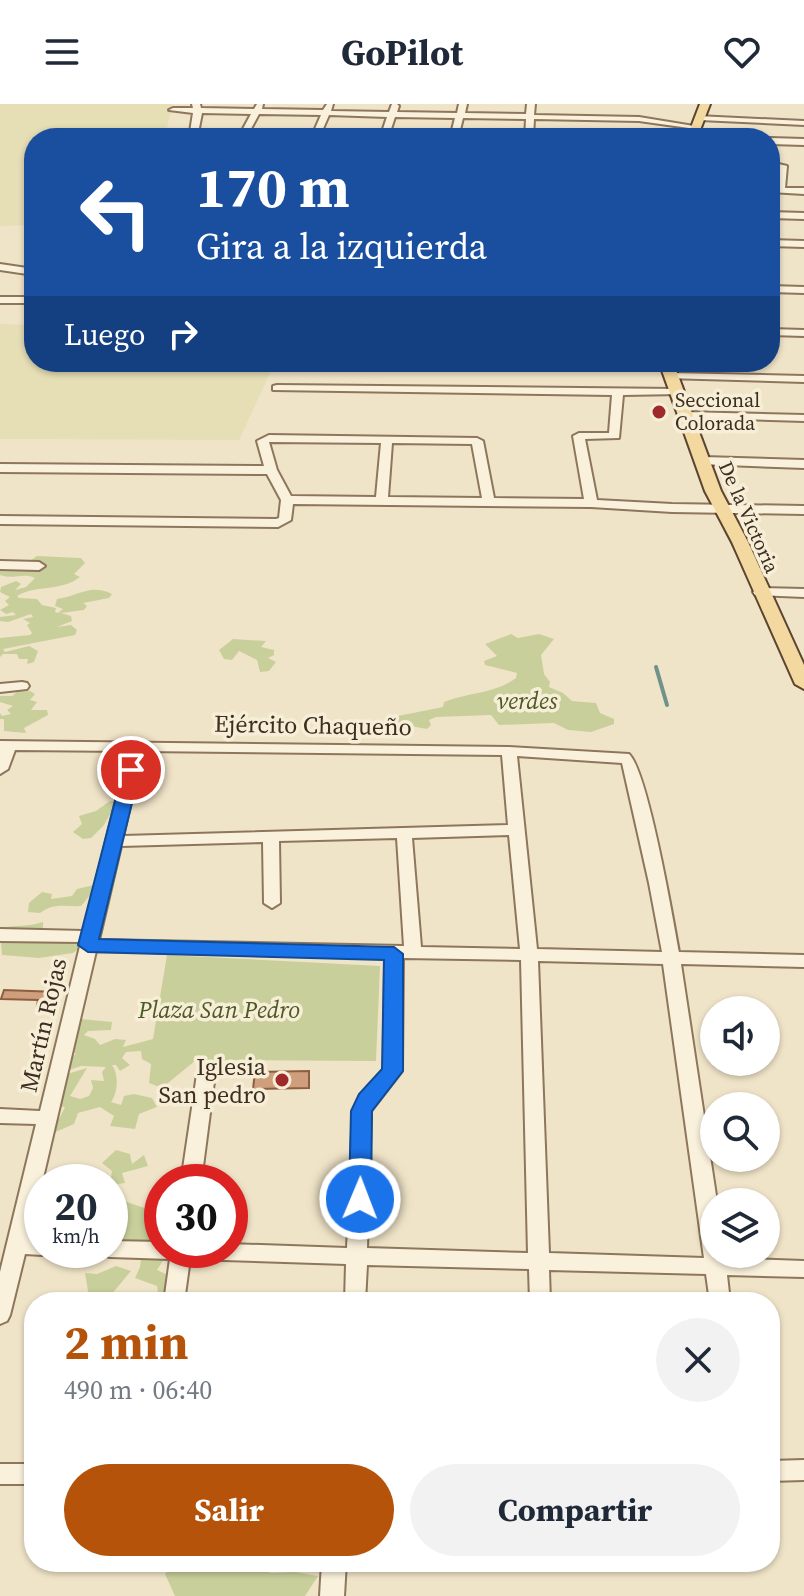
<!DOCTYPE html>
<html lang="es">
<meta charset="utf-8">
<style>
:root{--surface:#fff;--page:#f2f2f3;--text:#1f2937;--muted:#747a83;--accent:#b45309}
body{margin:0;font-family:"Source Serif 4",serif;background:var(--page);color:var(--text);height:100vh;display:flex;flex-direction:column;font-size:30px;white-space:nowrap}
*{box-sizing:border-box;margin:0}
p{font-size:26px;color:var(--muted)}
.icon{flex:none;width:44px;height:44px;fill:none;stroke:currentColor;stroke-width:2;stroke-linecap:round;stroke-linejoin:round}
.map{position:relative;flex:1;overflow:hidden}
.panel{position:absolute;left:24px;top:1188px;width:756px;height:280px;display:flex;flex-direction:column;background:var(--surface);border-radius:32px;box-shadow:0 2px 6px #0004}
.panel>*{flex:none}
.banner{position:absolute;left:24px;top:24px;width:756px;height:244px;border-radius:32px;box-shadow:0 2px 6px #0004;background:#1a4fa0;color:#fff;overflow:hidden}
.tools{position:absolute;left:700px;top:892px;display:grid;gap:16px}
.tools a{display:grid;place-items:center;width:80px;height:80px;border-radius:50%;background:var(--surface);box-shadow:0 2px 6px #0004;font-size:40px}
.speed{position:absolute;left:24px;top:1060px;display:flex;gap:16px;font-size:40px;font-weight:700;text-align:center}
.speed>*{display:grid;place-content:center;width:104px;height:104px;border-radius:50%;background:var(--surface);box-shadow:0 2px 6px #0004;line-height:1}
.speed small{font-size:20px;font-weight:400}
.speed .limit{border:12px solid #d22;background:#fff;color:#111}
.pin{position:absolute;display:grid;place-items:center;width:68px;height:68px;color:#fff;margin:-34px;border:4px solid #fff;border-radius:50%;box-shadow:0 2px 8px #0007}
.me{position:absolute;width:88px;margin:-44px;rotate:1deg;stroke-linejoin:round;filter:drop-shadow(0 0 6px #0008)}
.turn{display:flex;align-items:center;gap:28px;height:168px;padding:0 40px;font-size:36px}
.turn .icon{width:104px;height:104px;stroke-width:2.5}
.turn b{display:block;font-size:56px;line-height:68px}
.then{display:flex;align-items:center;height:76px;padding:0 40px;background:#0003;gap:16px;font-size:30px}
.round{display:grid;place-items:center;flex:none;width:84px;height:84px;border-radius:42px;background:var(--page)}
.overview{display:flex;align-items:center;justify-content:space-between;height:136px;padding:0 40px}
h1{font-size:48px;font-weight:700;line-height:60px;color:var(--accent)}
.primary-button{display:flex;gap:16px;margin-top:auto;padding:16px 40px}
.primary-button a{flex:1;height:92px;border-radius:48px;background:var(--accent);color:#fff;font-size:32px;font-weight:700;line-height:92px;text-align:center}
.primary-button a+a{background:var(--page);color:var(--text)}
header{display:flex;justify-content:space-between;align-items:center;height:104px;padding:0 40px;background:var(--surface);font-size:36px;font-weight:700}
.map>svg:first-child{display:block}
</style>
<header><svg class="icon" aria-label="menu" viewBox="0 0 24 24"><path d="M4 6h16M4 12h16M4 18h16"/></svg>GoPilot<svg class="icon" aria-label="heart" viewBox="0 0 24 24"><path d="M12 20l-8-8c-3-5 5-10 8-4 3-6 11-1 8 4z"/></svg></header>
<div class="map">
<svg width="804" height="1492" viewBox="0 0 804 1492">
<rect width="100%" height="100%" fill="#f0e4c8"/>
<g fill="#e6deb5">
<polygon points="0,0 172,0 165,34 34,34 34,121 0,122"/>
<polygon points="0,220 34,221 34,258 129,258 129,263 273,263 239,336 0,335"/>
</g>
<g fill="#c9cf9b">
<path d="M37,452L81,454L85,459L74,470L80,473C61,488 33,481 17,492L19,494L37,495L42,501L56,504L55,508L58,509L63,505L55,502L57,495C78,492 91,479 112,490L109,494L83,499L87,502L84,506L61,509L71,512L72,517L57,523L71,521L77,526L75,531L3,545L5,548L29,542L38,547L34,558L27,560L28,555H19L17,550H3L0,553V534L30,531L32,529L27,521L30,519L23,515L33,513L31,510L8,518L0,517V513L16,511L13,508L6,510L0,506L9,501L5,497L10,493L0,488L1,483L16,477L21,480L15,486L26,483L35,474C24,468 13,476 0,471V465L40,463V459L30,457Z"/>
<path d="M511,530L518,534L539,530L554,535L541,551L544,570L550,578L549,583L563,589L572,597L596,599L600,609L614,615V620L591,628L568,626L554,619L499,621L491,611L436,613L429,616L431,621L427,625L394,619L393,613L443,603L444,598C469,588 494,590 516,574L517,569L485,561L484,557L497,552L485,540Z"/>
<polygon points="233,535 266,537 261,543 274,546 274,551 268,554 276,558 269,567 260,568 257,556 239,547 232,556 224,555 219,546"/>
<polygon points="30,587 35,590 30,596 37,598 31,606 47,606 48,611 24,624 26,629 4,627 4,615 0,615 0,609 2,612 11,610 7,606 13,602 0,598 0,592 12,592 17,588"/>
<polygon points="110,697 117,698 104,721 91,734 83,735 73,728 82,720 79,712 96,707"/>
<path d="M94,781L96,784L81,802C66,803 55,798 40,809L28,808L29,799L42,788L52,790L51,795L72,792L77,785Z"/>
<path d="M43,818V833H80L83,841L73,849L39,854L2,851L0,824C15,821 28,823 43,818Z"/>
<path d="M167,851L380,862L376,957L196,956L162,984L149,979L151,960L142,955L141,947L126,948L122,954L130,961L120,967L116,961H112C119,970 118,989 111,998L121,1001L124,992L134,990L152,994L157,1003L139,1010L135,1025L110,1022L114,1012L100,1003L78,1009L74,1020L44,1033L42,1030L60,1013L65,1003L48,1000L67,970L87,964L70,992L80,995L89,992L93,984L91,976L104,977L102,968L106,963L81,962L61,969L62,960L76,950L70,945V927L81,915L112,918L111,926L88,927L84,931L95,935L100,941L115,935L126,936L123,943L153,935Z"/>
<polygon points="116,1046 130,1050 132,1060 144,1051 148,1062 122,1069 125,1079 110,1081 112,1067 102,1059"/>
<polygon points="124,1097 162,1110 162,1142 110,1144 110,1100"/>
<polygon points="142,1148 166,1152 157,1166 177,1175 165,1191 158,1188 157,1182 135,1174 140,1163"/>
<polygon points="116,1162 131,1167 110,1192 109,1198 85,1198 88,1187 85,1169 97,1170"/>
<polygon points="173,1458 187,1458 191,1467 194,1458 273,1458 270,1469 295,1468 318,1472 305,1492 175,1492 165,1470"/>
</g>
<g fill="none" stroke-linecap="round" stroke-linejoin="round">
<polyline stroke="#6f938a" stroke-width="3" points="726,427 740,455"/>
<polyline stroke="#6f938a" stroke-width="4" points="656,563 667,601"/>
</g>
<g fill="#cf9f7d" stroke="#8d5f41" stroke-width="2">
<polygon points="4,886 57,888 53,902 37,902 38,896 1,895"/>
<polygon points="309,967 309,984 253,985 255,968"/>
</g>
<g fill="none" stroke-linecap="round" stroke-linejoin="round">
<g stroke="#8d765c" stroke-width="4">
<g id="minor">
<polygon points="192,0 200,0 201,4 254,5 257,0 263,0 262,5 323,6 327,0 333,0 331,7 389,8 392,0 397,0 399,2 397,8 457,9 459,0 467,0 465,9 526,10 527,0 535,0 534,11 639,13 700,23 696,25 639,17 534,15 533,34 525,34 526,15 463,14 458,34 450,34 455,14 395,13 388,34 380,34 387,13 329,11 319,34 311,34 321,11 259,10 246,34 238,34 251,10 202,9 197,34 189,34 193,9 169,6 173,4 193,4"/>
<polygon points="697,12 804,17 804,21 700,16"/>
<polygon points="595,26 601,26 602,34 594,34"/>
<polygon points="692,30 721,34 689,34"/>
<polygon points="770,34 804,35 804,41 770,40"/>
<polygon points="770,58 787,62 785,84 804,84 804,90 770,88 770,84 776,83 779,66 770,64"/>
<polygon points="770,108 804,109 804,115 770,114"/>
<polygon points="770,136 804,137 804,143 770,142"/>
<polygon points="0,160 34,165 34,171 0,166"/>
<polygon points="770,182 804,183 804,189 770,188"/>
<rect x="0" y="193" width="34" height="6"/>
<polygon points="770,225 804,226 804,232 770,231"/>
<polygon points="670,269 804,272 804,278 666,274 665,272"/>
<path d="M277,281L677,285L681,286V290L623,291L619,334L585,335L597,396L672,400L804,402V410L672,408L591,403L293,400L291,416L278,423L0,420V412L276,415L279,414L281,396L267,370L0,368V360L264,362L257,337L269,331L477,334L483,337L494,394L584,395L573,332L579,329H609L612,291L273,286V282ZM269,338L381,339L376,393L291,392L277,366ZM392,339L472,340L482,394L388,393Z"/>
<polygon points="685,308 804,311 804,317 681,313 681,309"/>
<polygon points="703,353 804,356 804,364 699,360 697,357"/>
<polygon points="0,457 39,458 45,462 39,466 0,465"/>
<polygon points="760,484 804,485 804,493 755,491 753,488"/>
<polygon points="22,578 27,579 29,582 27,585 0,588 0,580"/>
<path d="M0,637L509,643L629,650C648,668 673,815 679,848L804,851V863L681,860L717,1098H714V1150H724L725,1154L804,1157V1173L727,1171L730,1198H710L706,1170L549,1166L550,1198H530L529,1165L367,1161L365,1198H345L346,1160L190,1155L184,1198H164L170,1155L110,1153L103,1151L100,1146H110V1137L162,1138V1146H230V1140L347,1144L353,1007L362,991L384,966L385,853L96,847L29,1134L42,1135V1146H51L42,1151L25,1150L10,1211L7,1217L0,1220V1168L36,1020L0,1019V1005L40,1007L81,838L0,837V825L84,827L128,647L15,646L8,665L0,670ZM143,647L502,651L508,721L123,732ZM517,652L622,659L649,779L662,848L537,845ZM509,731L520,845L421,843L412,734ZM397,734L404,842L99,836L121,742L263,738L264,799L272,804L280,799L279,737ZM403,854L521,856L528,1149L367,1144L371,1007L402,967ZM538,857L663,860L704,1154L549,1149Z"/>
<polygon points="206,963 213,965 215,970 201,1078 181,1078 197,970 199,965"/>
<polygon points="804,1356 804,1376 770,1377 770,1357"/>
<rect x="0" y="1360" width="34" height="20"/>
<polygon points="322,1458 346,1458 344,1492 320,1492"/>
</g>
</g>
<g stroke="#5b4430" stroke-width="4">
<g id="major">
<polygon points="700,0 710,0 697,34 687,34"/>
<polygon points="659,258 673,258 721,387 748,438 804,561 804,585 795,580 732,438 705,387"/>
</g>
</g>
<use href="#minor" fill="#faf1dc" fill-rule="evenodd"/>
<use href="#major" fill="#f3d9a0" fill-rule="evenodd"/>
</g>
<polygon fill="#1a73e8" stroke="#114b97" stroke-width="2" points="131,661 140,666 99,835 394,843 403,850 403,967 372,1007 371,1095 368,1101 360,1103 352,1101 349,1095 351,1007 359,990 382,965 384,856 88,848 78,841 123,666"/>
<g fill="#9e2a2b" stroke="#f7eed8" stroke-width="3">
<circle cx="659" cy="308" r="8"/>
<circle cx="282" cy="976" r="8"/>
</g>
<g text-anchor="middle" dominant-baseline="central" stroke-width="7" stroke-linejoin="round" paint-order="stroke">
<g font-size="20" fill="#3d2e20" stroke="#f7eed8" text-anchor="start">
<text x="675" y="296">Seccional<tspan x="675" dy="23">Colorada</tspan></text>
</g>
<g font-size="20" fill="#3d2e20" stroke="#f7eed8">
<text transform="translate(749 413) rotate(66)">De la Victoria</text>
</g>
<g font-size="24" font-style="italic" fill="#4d5a26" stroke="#f7eed8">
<text x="527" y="596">verdes</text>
<text x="219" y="905">Plaza San Pedro</text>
</g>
<g font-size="24" fill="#3d2e20" stroke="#f7eed8">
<text transform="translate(313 621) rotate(1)">Ejército Chaqueño</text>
<text transform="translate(43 921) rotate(-77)">Martín Rojas</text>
</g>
<g font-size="24" fill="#3d2e20" stroke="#f7eed8" text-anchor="end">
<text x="266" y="962">Iglesia<tspan x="266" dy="28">San pedro</tspan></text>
</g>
</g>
</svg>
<div class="tools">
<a><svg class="icon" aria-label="sound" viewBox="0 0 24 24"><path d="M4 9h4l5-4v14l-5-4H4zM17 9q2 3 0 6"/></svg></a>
<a><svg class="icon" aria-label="search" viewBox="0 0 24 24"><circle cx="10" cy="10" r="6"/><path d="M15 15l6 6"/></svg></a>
<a><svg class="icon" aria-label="layers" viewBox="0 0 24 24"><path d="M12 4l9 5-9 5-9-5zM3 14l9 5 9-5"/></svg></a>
</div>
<div class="speed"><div>20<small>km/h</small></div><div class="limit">30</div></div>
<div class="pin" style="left:131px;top:666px;background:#d93025"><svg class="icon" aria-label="arrive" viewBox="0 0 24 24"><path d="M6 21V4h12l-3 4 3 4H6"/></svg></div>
<svg class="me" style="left:360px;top:1095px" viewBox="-20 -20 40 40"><circle r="17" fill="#1a73e8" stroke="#fff" stroke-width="3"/><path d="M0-11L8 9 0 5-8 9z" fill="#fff"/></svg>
<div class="banner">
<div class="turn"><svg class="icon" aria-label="left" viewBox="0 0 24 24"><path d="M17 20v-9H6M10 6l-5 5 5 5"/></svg><div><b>170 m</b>Gira a la izquierda</div></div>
<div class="then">Luego<svg class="icon" aria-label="right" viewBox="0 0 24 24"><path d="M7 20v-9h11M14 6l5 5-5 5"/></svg></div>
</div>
<section class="panel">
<div class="overview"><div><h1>2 min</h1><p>490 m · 06:40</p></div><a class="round"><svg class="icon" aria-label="close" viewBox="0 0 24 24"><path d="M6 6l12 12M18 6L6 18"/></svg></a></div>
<div class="primary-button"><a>Salir</a><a>Compartir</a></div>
</section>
</div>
